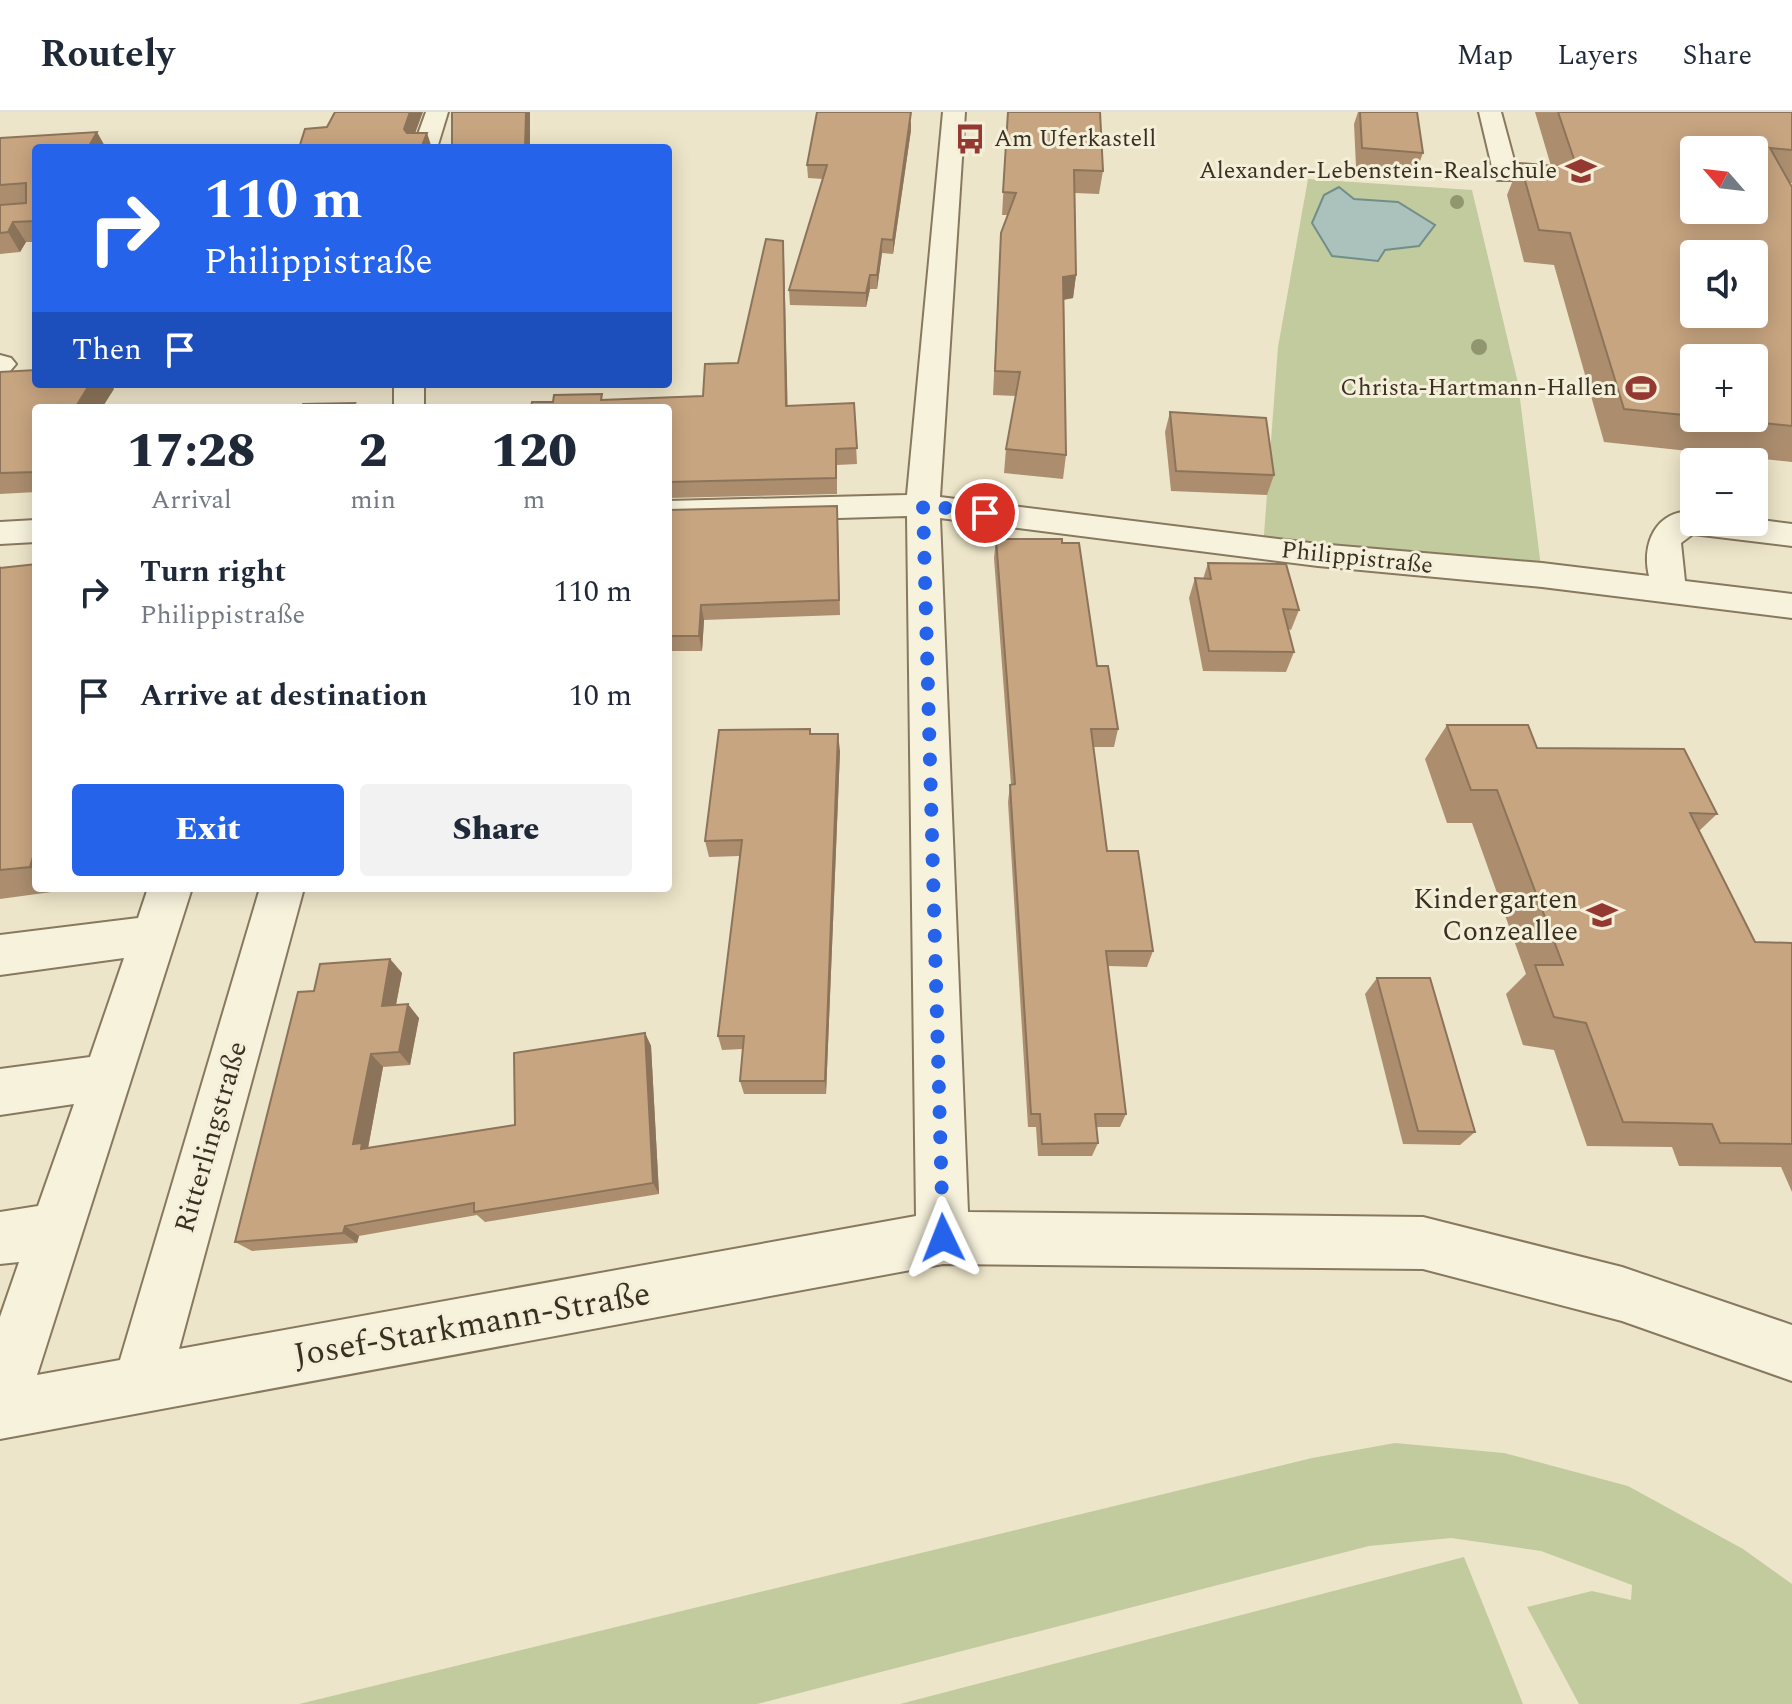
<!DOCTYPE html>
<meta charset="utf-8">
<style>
:root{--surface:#fff;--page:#f2f2f3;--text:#1f2937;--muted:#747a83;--line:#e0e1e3;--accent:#2563eb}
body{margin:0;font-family:Spectral,serif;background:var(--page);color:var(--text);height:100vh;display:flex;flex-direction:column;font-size:30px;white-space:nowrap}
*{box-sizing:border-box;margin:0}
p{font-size:26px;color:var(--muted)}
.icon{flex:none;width:44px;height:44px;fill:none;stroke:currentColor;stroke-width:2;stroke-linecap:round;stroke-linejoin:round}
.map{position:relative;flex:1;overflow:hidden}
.panel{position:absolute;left:32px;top:292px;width:640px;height:488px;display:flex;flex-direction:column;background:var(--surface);border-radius:8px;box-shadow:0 4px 20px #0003}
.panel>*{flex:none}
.top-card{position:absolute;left:32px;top:32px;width:640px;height:244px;border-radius:8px;box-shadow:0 4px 20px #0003;background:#2563eb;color:#fff;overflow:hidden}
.needle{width:52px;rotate:298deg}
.buttons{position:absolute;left:1680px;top:24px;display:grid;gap:16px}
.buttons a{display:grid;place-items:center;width:88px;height:88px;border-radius:8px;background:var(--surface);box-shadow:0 4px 20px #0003;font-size:40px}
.pin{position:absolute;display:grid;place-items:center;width:68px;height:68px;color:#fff;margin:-34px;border:4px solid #fff;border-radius:50%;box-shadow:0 2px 8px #0007}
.me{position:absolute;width:88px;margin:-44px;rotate:358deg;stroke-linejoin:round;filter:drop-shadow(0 0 6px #0008)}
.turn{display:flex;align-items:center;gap:28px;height:168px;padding:0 40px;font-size:36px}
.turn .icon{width:104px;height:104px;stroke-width:2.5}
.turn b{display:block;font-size:56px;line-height:68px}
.then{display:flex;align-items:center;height:76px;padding:0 40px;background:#0003;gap:16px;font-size:30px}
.eta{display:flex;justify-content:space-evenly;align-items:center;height:136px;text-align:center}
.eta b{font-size:48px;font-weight:800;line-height:56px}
.primary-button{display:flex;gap:16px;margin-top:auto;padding:16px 40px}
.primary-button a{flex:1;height:92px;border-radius:8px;background:var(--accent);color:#fff;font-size:32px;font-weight:800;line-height:92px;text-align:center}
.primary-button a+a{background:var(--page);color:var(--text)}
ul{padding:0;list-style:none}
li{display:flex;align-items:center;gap:24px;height:104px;padding:0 40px}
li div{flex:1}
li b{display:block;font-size:30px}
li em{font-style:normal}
header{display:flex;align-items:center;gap:48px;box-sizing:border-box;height:112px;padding:0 40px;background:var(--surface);border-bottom:2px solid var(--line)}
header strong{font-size:38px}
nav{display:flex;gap:44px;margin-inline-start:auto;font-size:28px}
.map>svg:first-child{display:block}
</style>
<header>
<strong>Routely</strong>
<nav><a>Map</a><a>Layers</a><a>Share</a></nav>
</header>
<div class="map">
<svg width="1792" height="1592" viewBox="0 0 1792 1592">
<rect width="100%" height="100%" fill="#ede5c9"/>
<g fill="#c1cb9d">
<polygon points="1308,67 1472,78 1518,271 1542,463 1263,436 1278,235"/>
<polygon points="1395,1331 1504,1341 1628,1374 1743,1437 1792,1472 1792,1592 1579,1592 1527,1495 1592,1479 1631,1488 1632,1473 1541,1439 1451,1426 1369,1434 757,1592 299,1592 1312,1346"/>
<polygon points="1464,1445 1523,1592 900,1592"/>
</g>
<polygon fill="#aac1bc" stroke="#708f8a" stroke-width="2" points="1339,75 1354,87 1398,90 1435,113 1419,134 1385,138 1378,149 1332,144 1312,111 1324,83"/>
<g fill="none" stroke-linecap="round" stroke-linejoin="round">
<g stroke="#88785f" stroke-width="4">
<g id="minor">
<polygon points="426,0 448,0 437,36 413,36"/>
<path d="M943,0H965L940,385L1318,432L1542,451L1649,464C1641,433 1656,396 1694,400V410H1754V407L1792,412V434L1693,422L1681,431L1685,469L1792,482V506L1542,475L1318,454L940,406L968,1100L1423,1105L1622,1155L1792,1213V1269L1622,1209L1423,1157L943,1152L0,1327V1205L19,1150L0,1152V1100L38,1094L74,992L0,1003V957L90,945L124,846L0,863V823L138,806L148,776H192L37,1263L120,1248L260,776H304L179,1237L916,1104L907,404L668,411V389L907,383Z"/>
<polygon points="1479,0 1501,0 1518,63 1515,68 1497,68 1494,63"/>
<polygon points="0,243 11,246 16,252 10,259 0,262"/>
<rect x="394" y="272" width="30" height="24"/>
<polygon points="36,408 36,430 0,432 0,410"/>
</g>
</g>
<use href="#minor" fill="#f7f2dc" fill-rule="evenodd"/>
</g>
<g fill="#919671">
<circle cx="1457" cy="90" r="7"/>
<circle cx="1479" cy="235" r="8"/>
</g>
<g fill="#ac8e6f" fill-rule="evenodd">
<polygon points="1008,0 1103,59 1099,82 1075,81 1076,163 1073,186 1064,188 1066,343 1063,367 1004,361 1006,337 1016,284 993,283 1001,121 1008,103 1002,103"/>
<polygon points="1358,0 1417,0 1423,41 1416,60 1356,55 1354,12"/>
<path d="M1535,0H1792V71H1790L1792,75V350L1604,330L1554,153L1524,150L1507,83L1520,51L1551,54ZM1694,246L1754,306H1694Z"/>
<polygon points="911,18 893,142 882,141 877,177 870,177 866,195 790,193 789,178 823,67 808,66 807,53"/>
<polygon points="0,26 36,36 36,130 26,130 20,140 0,142"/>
<polygon points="783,129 787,294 854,291 857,352 837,353 837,382 668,386 668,296 603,288 703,284 738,251"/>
<polygon points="0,260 114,277 36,296 36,380 0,382"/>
<polygon points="1170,300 1274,363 1267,383 1171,379 1165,320"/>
<polygon points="668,399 838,409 840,503 704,508 702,539 668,539"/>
<polygon points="996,427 1062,431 1097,554 1118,617 1114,635 1093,635 1107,739 1153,839 1147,855 1108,854 1126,1002 1120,1015 1096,1015 1098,1031 1092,1044 1038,1044 1036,1015 1028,1015 1008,690 1010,673 1011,673 994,446"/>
<polygon points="1208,451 1299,498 1291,518 1288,517 1294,540 1286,560 1203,559 1189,486 1195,466 1203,467"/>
<polygon points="36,452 36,776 60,776 59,779 0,787 0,454 2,456"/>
<polygon points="1447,613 1537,636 1717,702 1699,719 1755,830 1792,831 1792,1080 1781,1055 1679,1054 1672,1035 1587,1034 1554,938 1523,933 1506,882 1526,862 1472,711 1447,711 1425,647"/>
<polygon points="810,622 840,639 826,982 744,982 740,969 743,937 722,938 718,924 740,744 709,745 705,729"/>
<polygon points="390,847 402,861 396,893 419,906 410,953 383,955 368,1036 515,1013 645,921 651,934 659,1082 485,1110 477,1103 359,1124 357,1131 252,1139 235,1130 314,879"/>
<polygon points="1377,866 1475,1020 1460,1033 1403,1032 1365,882"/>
</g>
<g fill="#8c745a">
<polygon points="410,0 423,0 410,35 404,17"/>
<polygon points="526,0 530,0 530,36 525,36"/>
<polygon points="911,5 911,18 893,142 893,128"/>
<polygon points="97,20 106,36 88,36"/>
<polygon points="427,21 432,36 421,36"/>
<polygon points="13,110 26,130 20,140 8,120"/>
<polygon points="882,127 882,141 877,177 877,163"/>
<polygon points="783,129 784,144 788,309 786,294"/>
<polygon points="870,163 870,177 866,195 866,181"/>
<polygon points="1076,163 1073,186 1060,188 1063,165"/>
<polygon points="90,272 111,272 114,277 102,296 75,296"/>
<polygon points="701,493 704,508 702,539 699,524"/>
<polygon points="838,622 840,639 826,982 825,969"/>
<polygon points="36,735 36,760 30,755"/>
<polygon points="390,847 402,861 393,908 382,894"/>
<polygon points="408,892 419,906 410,953 399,940"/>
<polygon points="645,921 651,934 659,1082 653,1071"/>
<polygon points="371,942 383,955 368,1036 374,1049 353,1032"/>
<polygon points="345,1114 359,1124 357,1131 343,1121"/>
</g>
<g fill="#c8a581" stroke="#8c745a" stroke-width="2" fill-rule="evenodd">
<polygon points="335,0 410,0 404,17 407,21 427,21 421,36 299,36 305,17 327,15"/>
<polygon points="452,0 526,0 525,36 452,36"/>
<polygon points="817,0 911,0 893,128 882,127 877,163 870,163 866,181 789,178 827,53 807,53"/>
<polygon points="1008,0 1100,0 1103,59 1074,58 1076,163 1063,165 1066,343 1006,337 1020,260 995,259 1001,121 1016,81 1003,80"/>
<polygon points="1360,0 1417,0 1423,41 1362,36"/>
<path d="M1558,0H1792V38L1770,36L1792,75V314L1713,306H1754V246H1694V304L1624,297L1570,121L1539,118L1520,51L1577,56ZM1694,38H1754V98H1694ZM1694,142H1754V202H1694Z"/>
<polygon points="97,20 88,36 36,36 36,109 13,110 8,120 0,121 0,93 26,91 26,71 0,73 0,26"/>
<polygon points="766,127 783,129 786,294 854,291 857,336 836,337 836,366 668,370 668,296 531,296 532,290 553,290 554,283 602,282 601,288 703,284 705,252 738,251"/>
<polygon points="36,258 36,272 90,272 75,296 36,296 36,360 0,361 0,260"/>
<polygon points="355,291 352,296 302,296 303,292"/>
<polygon points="1170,300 1266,306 1274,363 1176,359"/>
<polygon points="837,394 839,488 701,493 699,524 668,524 668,398"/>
<polygon points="996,427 1062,427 1062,431 1079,431 1097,554 1108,554 1118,617 1091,617 1107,739 1138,739 1153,839 1106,839 1126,1002 1095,1002 1098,1031 1042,1032 1040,1002 1031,1002 1010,673 1015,672"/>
<polygon points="1208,451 1286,452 1299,498 1283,497 1294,540 1209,539 1195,466 1211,467"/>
<polygon points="36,452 36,735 30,755 0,758 0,456"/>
<polygon points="1447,613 1528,613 1537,636 1684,637 1717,702 1690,701 1755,830 1792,831 1792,1032 1720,1031 1712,1012 1623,1010 1586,911 1554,905 1535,853 1563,853 1497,678 1471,678"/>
<polygon points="810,617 810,622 838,622 825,969 740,969 744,924 718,924 742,728 705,729 719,618"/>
<polygon points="390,847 382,894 408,892 399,940 371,942 353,1032 362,1031 361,1037 515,1013 514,941 645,921 653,1071 474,1100 474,1091 345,1114 343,1121 235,1130 298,880 314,879 320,852"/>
<polygon points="1377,866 1430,866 1475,1020 1418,1019"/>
</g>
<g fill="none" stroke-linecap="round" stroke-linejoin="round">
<polyline stroke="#2563eb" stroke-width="14" stroke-dasharray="0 25.2" points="943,1126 923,393 985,401"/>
</g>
<defs>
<g id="bus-bare" transform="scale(2.4)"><path d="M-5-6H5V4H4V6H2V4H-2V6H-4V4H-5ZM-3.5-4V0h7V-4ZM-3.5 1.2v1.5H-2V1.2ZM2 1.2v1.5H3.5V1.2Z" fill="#943932" stroke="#f4efd9" stroke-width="2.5" paint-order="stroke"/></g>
<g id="school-bare" transform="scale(2.4)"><path d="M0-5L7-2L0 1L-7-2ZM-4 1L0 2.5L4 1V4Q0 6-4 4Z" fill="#943932" stroke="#f4efd9" stroke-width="2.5" paint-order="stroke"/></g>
<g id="stadium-bare" transform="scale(2.4)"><path d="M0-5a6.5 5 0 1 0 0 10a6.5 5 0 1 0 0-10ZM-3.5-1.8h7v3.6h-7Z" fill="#943932" stroke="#f4efd9" stroke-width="2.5" paint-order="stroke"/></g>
</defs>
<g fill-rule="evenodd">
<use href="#bus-bare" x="970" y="27"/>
<use href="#school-bare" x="1581" y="59"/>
<use href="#stadium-bare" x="1641" y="276"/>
<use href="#school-bare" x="1602" y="803"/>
</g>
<g text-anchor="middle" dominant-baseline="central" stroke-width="6" stroke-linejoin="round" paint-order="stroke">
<g font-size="24" fill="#3a2f21" stroke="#f4efd9" text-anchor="end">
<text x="994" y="27" text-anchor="start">Am Uferkastell</text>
<text x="1557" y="59">Alexander-Lebenstein-Realschule</text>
<text x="1617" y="276">Christa-Hartmann-Hallen</text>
</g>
<g font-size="24" fill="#3a2f21" stroke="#f4efd9">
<text transform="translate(1357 446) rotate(6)">Philippistraße</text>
</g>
<g font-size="28" fill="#3a2f21" stroke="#f4efd9" text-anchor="end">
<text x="1578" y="787">Kindergarten<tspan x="1578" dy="32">Conzeallee</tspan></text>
</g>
<g font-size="28" fill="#3a2f21" stroke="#f4efd9">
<text transform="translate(211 1025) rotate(-74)">Ritterlingstraße</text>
</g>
<g font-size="34" fill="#3a2f21" stroke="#f4efd9">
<text transform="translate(472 1213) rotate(-10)">Josef-Starkmann-Straße</text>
</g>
</g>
</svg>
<div class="buttons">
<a><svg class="needle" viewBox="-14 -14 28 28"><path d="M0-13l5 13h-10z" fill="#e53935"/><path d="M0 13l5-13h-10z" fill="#747a83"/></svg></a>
<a><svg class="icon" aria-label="sound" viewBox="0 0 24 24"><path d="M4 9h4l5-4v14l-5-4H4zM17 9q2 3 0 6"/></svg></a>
<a>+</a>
<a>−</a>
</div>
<div class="pin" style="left:985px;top:401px;background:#d93025"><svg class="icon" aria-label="arrive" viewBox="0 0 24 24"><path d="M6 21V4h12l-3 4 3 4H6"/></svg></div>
<svg class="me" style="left:943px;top:1126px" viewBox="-20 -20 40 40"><path d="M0-17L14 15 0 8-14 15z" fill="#2563eb" stroke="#fff" stroke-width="4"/></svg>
<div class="top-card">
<div class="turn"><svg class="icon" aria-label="right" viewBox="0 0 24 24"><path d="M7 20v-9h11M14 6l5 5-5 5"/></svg><div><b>110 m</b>Philippistraße</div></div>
<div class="then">Then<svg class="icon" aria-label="arrive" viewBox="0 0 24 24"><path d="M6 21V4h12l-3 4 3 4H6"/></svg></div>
</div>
<section class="panel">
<div class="eta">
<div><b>17:28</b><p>Arrival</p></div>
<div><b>2</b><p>min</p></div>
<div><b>120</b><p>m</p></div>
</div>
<ul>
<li><svg class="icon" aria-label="right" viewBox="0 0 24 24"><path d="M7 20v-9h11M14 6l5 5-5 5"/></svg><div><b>Turn right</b><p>Philippistraße</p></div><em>110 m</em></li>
<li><svg class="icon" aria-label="arrive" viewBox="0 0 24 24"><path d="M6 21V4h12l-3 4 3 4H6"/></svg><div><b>Arrive at destination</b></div><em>10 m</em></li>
</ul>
<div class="primary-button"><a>Exit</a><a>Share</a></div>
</section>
</div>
